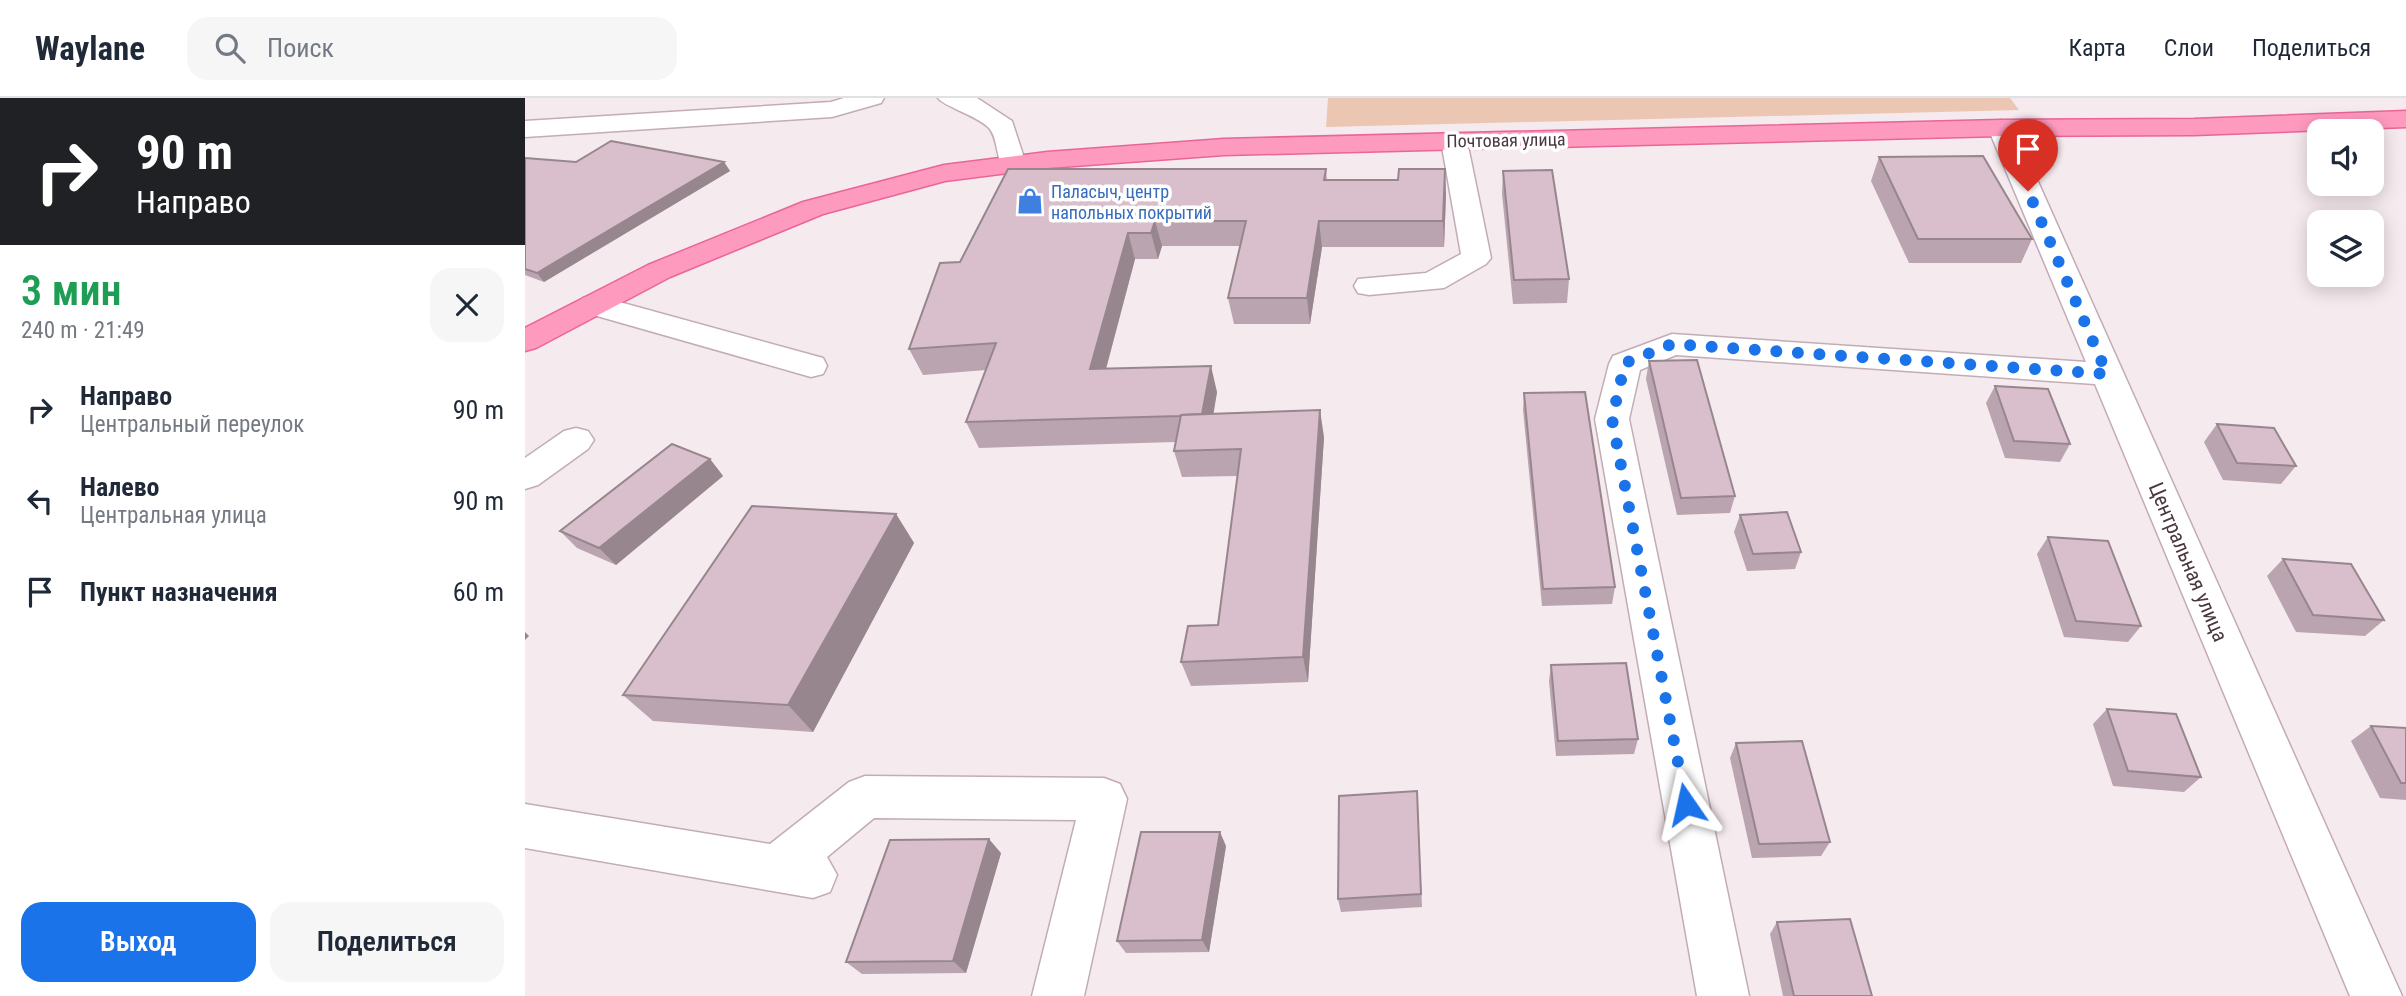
<!DOCTYPE html>
<html lang="ru">
<meta charset="utf-8">
<style>
:root{--surface:#fff;--page:#f6f6f7;--text:#1f2937;--muted:#747a83;--line:#e0e1e3;--accent:#1a73e8}
body{margin:0;font-family:"Roboto Condensed",sans-serif;background:var(--page);color:var(--text);height:100vh;display:flex;flex-direction:column;font-size:26px;white-space:nowrap}
*{box-sizing:border-box;margin:0}
p{font-size:23px;color:var(--muted)}
.icon{flex:none;width:38px;height:38px;fill:none;stroke:currentColor;stroke-width:2;stroke-linecap:round;stroke-linejoin:round}
.map{position:relative;flex:1;overflow:hidden}
.sheet{display:flex;flex-direction:column;background:var(--surface);width:525px}
.sheet>*{flex:none}
.hud{background:#202124;color:#fff;overflow:hidden}
.tools{position:absolute;left:1782px;top:21px;display:grid;gap:14px}
.tools a{display:grid;place-items:center;width:77px;height:77px;border-radius:14px;background:var(--surface);box-shadow:0 4px 18px #0003;font-size:35px}
.pin{position:absolute;display:grid;place-items:center;width:60px;height:60px;color:#fff;margin:-72px -30px;border-radius:50% 50% 50% 0;rotate:-45deg;box-shadow:0 0 7px #0007}
.pin .icon{rotate:45deg}
.me{position:absolute;width:77px;margin:-38px;rotate:349deg;stroke-linejoin:round;filter:drop-shadow(0 0 5px #0008)}
.turn{display:flex;align-items:center;gap:24px;height:147px;padding:0 21px;font-size:32px}
.turn .icon{width:91px;height:91px;stroke-width:2.5}
.turn b{display:block;font-size:49px;line-height:60px}
.round{display:grid;place-items:center;flex:none;width:74px;height:74px;border-radius:21px;background:var(--page)}
.summary{display:flex;align-items:center;justify-content:space-between;height:119px;padding:0 21px}
h1{font-size:42px;font-weight:600;line-height:52px;color:#1e9e55}
.button{display:flex;gap:14px;margin-top:auto;padding:14px 21px}
.button a{flex:1;height:80px;border-radius:21px;background:var(--accent);color:#fff;font-size:28px;font-weight:600;line-height:80px;text-align:center}
.button a+a{background:var(--page);color:var(--text)}
ul{padding:0;list-style:none}
li{display:flex;align-items:center;gap:21px;height:91px;padding:0 21px}
li div{flex:1}
li b{display:block;font-size:26px}
li em{font-style:normal}
header{display:flex;align-items:center;gap:42px;box-sizing:border-box;height:98px;padding:0 35px;background:var(--surface);border-bottom:2px solid var(--line)}
header strong{font-size:33px}
nav{display:flex;gap:38px;margin-inline-start:auto;font-size:24px}
.search{width:490px;height:63px;background:var(--page);display:flex;align-items:center;gap:18px;box-sizing:border-box;padding:0 24px;border-radius:21px;color:var(--muted);font-size:26px}
main{display:flex;flex:1;min-height:0}
.map>svg:first-child{display:block}
</style>
<header>
<strong>Waylane</strong>
<div class="search"><svg class="icon" aria-label="search" viewBox="0 0 24 24"><circle cx="10" cy="10" r="6"/><path d="M15 15l6 6"/></svg>Поиск</div>
<nav><a>Карта</a><a>Слои</a><a>Поделиться</a></nav>
</header>
<main>
<section class="sheet">
<div class="hud">
<div class="turn"><svg class="icon" aria-label="right" viewBox="0 0 24 24"><path d="M7 20v-9h11M14 6l5 5-5 5"/></svg><div><b>90 m</b>Направо</div></div>
</div>
<div class="summary"><div><h1>3 мин</h1><p>240 m · 21:49</p></div><a class="round"><svg class="icon" aria-label="close" viewBox="0 0 24 24"><path d="M6 6l12 12M18 6L6 18"/></svg></a></div>
<ul>
<li><svg class="icon" aria-label="right" viewBox="0 0 24 24"><path d="M7 20v-9h11M14 6l5 5-5 5"/></svg><div><b>Направо</b><p>Центральный переулок</p></div><em>90 m</em></li>
<li><svg class="icon" aria-label="left" viewBox="0 0 24 24"><path d="M17 20v-9H6M10 6l-5 5 5 5"/></svg><div><b>Налево</b><p>Центральная улица</p></div><em>90 m</em></li>
<li><svg class="icon" aria-label="arrive" viewBox="0 0 24 24"><path d="M6 21V4h12l-3 4 3 4H6"/></svg><div><b>Пункт назначения</b></div><em>60 m</em></li>
</ul>
<div class="button"><a>Выход</a><a>Поделиться</a></div>
</section>
<div class="map">
<svg width="1881" height="898" viewBox="0 0 1881 898">
<rect width="100%" height="100%" fill="#f5eaee"/>
<polygon fill="#ebc6b2" points="803,0 1485,0 1494,12 801,29"/>
<g fill="none" stroke-linecap="round" stroke-linejoin="round">
<g stroke="#c2acb6" stroke-width="3">
<g id="minor">
<polygon points="319,0 359,0 356,5 307,19 0,39 0,23 306,4"/>
<path d="M413,0H452L487,23L501,66L497,72L488,74L479,72C471,60 473,40 464,30C453,18 418,8 413,0Z"/>
<polygon points="1476,22 1485,25 1489,30 1877,898 1825,898 1570,286 1151,257 1115,272 1104,321 1224,898 1172,898 1070,321 1084,266 1088,258 1147,236 1561,264 1463,30 1467,25"/>
<polygon points="929,35 938,37 942,43 966,160 961,166 919,190 844,197 833,195 829,188 833,181 901,175 936,156 916,43 920,37"/>
<polygon points="69,197 298,260 302,268 298,276 286,279 58,214 53,207 58,200"/>
<polygon points="51,330 63,333 69,342 63,351 13,387 0,391 0,360 39,333"/>
<polygon points="340,678 579,680 595,686 602,701 559,898 507,898 551,722 349,720 302,759 312,777 305,794 288,800 0,750 0,706 245,746 324,684"/>
</g>
</g>
<g stroke="#e96598" stroke-width="3">
<polygon id="major" points="1881,13 1881,29 1669,37 1476,38 699,57 522,70 420,83 298,116 145,179 11,250 0,253 0,230 123,167 278,104 419,67 522,54 699,41 1476,22 1669,21"/>
</g>
<use href="#minor" fill="#fff" fill-rule="evenodd"/>
<use href="#major" fill="#ff9abf" fill-rule="evenodd"/>
</g>
<g fill="#baa4af">
<polygon points="1354,59 1507,141 1496,165 1384,165 1346,83"/>
<polygon points="0,60 51,64 199,64 205,73 19,184 0,177"/>
<polygon points="801,71 802,82 921,96 919,149 797,149 785,226 709,226 703,200 716,148 637,148 633,161 610,161 581,271 692,294 688,316 799,339 783,584 666,588 656,564 693,527 713,378 657,379 649,353 650,344 454,350 441,324 461,272 398,277 384,251 435,164"/>
<polygon points="978,73 1044,181 1042,205 988,206 977,96"/>
<polygon points="1124,263 1210,398 1205,415 1152,417 1121,281"/>
<polygon points="1470,288 1545,346 1535,364 1480,360 1461,305"/>
<polygon points="999,295 1090,489 1087,506 1017,508 998,312"/>
<polygon points="1692,326 1771,368 1756,386 1698,382 1679,344"/>
<polygon points="185,361 198,378 91,467 52,450 35,433"/>
<polygon points="371,416 389,445 288,634 128,623 98,597"/>
<polygon points="1215,417 1276,454 1270,471 1222,473 1209,434"/>
<polygon points="1523,439 1616,528 1603,544 1539,539 1512,456"/>
<polygon points="1758,461 1859,522 1840,538 1771,534 1742,478"/>
<polygon points="1026,567 1113,641 1109,656 1031,658 1024,583"/>
<polygon points="1582,611 1676,679 1659,694 1588,688 1568,626"/>
<polygon points="1846,628 1881,630 1881,702 1855,700 1826,643"/>
<polygon points="1211,645 1305,744 1296,758 1227,760 1205,660"/>
<polygon points="893,708 897,809 816,814 813,801"/>
<polygon points="701,748 684,854 601,855 592,843"/>
<polygon points="476,755 441,875 337,876 321,864"/>
<polygon points="1252,824 1347,898 1258,898 1245,836"/>
</g>
<g fill="#97868e">
<polygon points="199,64 205,73 19,184 12,175"/>
<polygon points="920,71 921,96 919,149 918,123"/>
<polygon points="630,123 637,148 633,161 626,135"/>
<polygon points="794,123 797,149 785,226 782,200"/>
<polygon points="603,135 610,161 574,297 565,271"/>
<polygon points="686,268 692,294 684,343 677,317"/>
<polygon points="795,312 799,339 783,584 778,559"/>
<polygon points="185,361 198,378 91,467 74,450"/>
<polygon points="371,416 389,445 288,634 263,607"/>
<polygon points="0,534 4,538 0,542"/>
<polygon points="695,734 701,748 684,854 677,842"/>
<polygon points="464,741 476,755 441,875 428,863"/>
</g>
<g fill="#d8bfcb" stroke="#97868e" stroke-width="2">
<polygon points="86,43 199,64 12,175 0,171 0,60 51,64"/>
<polygon points="1458,58 1507,141 1393,141 1354,59"/>
<polygon points="483,71 801,71 799,82 873,82 874,71 920,71 918,123 794,123 782,200 703,200 721,123 630,123 626,135 603,135 565,271 686,268 677,316 656,317 655,318 441,324 471,245 384,251 415,165 435,164"/>
<polygon points="1027,72 1044,181 989,182 978,73"/>
<polygon points="1172,262 1210,398 1156,400 1124,263"/>
<polygon points="1470,288 1523,291 1545,346 1489,343"/>
<polygon points="1060,294 1090,489 1018,491 999,295"/>
<polygon points="795,312 778,559 656,564 663,528 693,527 716,351 649,353 656,317"/>
<polygon points="1692,326 1749,330 1771,368 1712,365"/>
<polygon points="147,346 185,361 74,450 35,433"/>
<polygon points="227,408 371,416 263,607 98,597"/>
<polygon points="1262,414 1276,454 1228,456 1215,417"/>
<polygon points="1523,439 1583,443 1616,528 1551,523"/>
<polygon points="1758,461 1826,466 1859,522 1788,517"/>
<polygon points="1101,565 1113,641 1033,643 1026,567"/>
<polygon points="1582,611 1651,616 1676,679 1603,673"/>
<polygon points="1846,628 1881,630 1881,685 1876,685"/>
<polygon points="1277,643 1305,744 1234,746 1211,645"/>
<polygon points="892,693 896,796 813,801 814,698"/>
<polygon points="616,734 695,734 677,842 592,843"/>
<polygon points="464,741 428,863 321,864 365,742"/>
<polygon points="1325,821 1347,898 1269,898 1252,824"/>
</g>
<g fill="none" stroke-linecap="round" stroke-linejoin="round">
<polyline stroke="#1a73e8" stroke-width="12" stroke-dasharray="0 21.6" points="1161,706 1087,321 1100,265 1147,246 1582,276 1503,93"/>
</g>
<defs>
<g id="shop-bare" transform="scale(2.1)"><path d="M-5-2.5h2.3a2.7 3.5 0 0 1 5.4 0H5L5.5 6h-11ZM-1.5-2.5h3a1.5 2.3 0 0 0-3 0Z" fill="#3f7fe0" stroke="#fff" stroke-width="2.5" paint-order="stroke"/></g>
</defs>
<g fill-rule="evenodd">
<use href="#shop-bare" x="505" y="103"/>
</g>
<g text-anchor="middle" dominant-baseline="central" stroke-width="7" stroke-linejoin="round" paint-order="stroke">
<g font-size="18" fill="#4a3740" stroke="#fff">
<text transform="translate(981 42) rotate(-1)">Почтовая улица</text>
</g>
<g font-size="18" fill="#366cbe" stroke="#fff" text-anchor="start">
<text x="526" y="93">Паласыч, центр<tspan x="526" dy="21">напольных покрытий</tspan></text>
</g>
<g font-size="21" fill="#4a3740" stroke="#fff">
<text transform="translate(1663 464) rotate(67)">Центральная улица</text>
</g>
</g>
</svg>
<div class="tools">
<a><svg class="icon" aria-label="sound" viewBox="0 0 24 24"><path d="M4 9h4l5-4v14l-5-4H4zM17 9q2 3 0 6"/></svg></a>
<a><svg class="icon" aria-label="layers" viewBox="0 0 24 24"><path d="M12 4l9 5-9 5-9-5zM3 14l9 5 9-5"/></svg></a>
</div>
<div class="pin" style="left:1503px;top:93px;background:#d93025"><svg class="icon" aria-label="arrive" viewBox="0 0 24 24"><path d="M6 21V4h12l-3 4 3 4H6"/></svg></div>
<svg class="me" style="left:1161px;top:706px" viewBox="-20 -20 40 40"><path d="M0-17L14 15 0 8-14 15z" fill="#1a73e8" stroke="#fff" stroke-width="4"/></svg>
</div>
</main>
